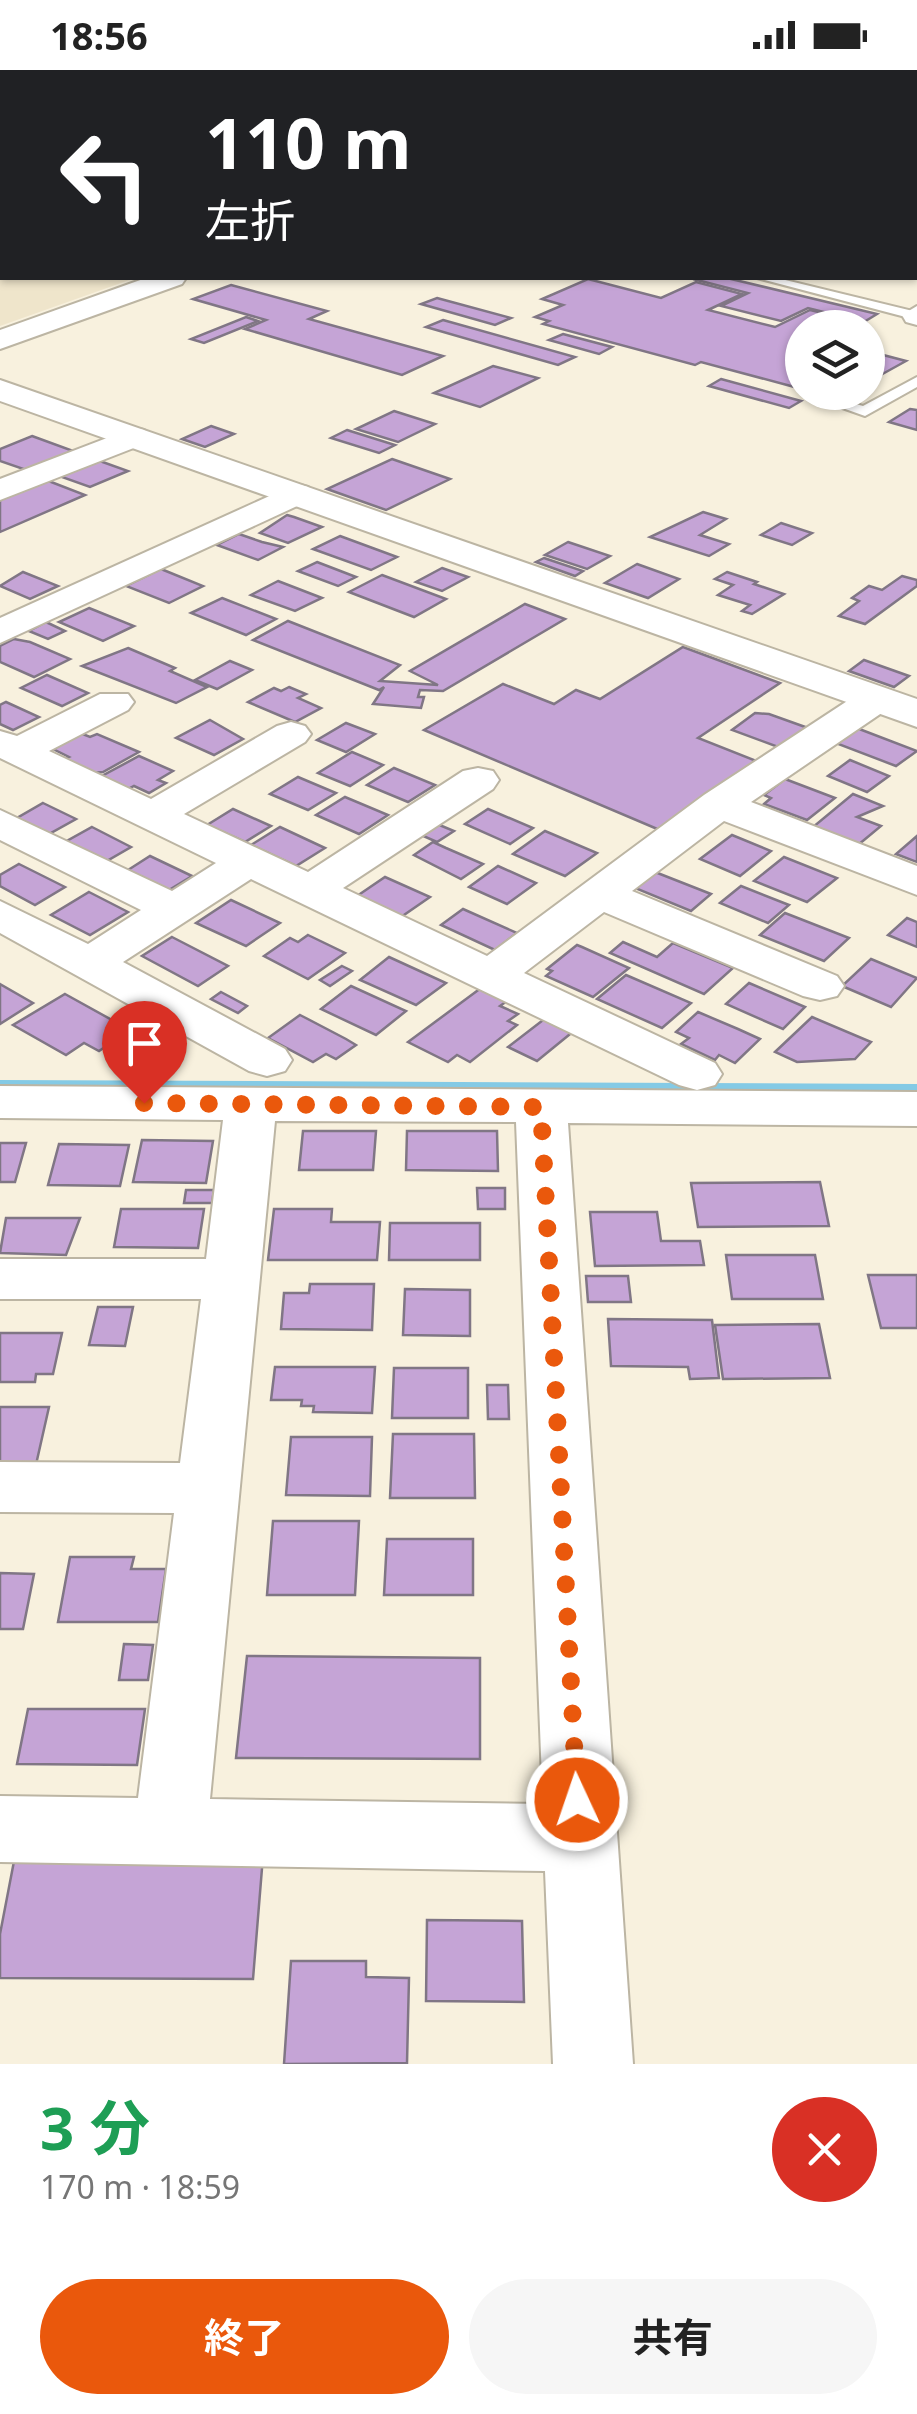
<!DOCTYPE html>
<html lang="ja">
<meta charset="utf-8">
<style>
:root{--surface:#fff;--page:#f6f6f6;--text:#222;--muted:#767676;--accent:#ea580c}
body{margin:0;font-family:"Noto Sans","Noto Sans JP",sans-serif;background:var(--page);color:var(--text);height:100vh;display:flex;flex-direction:column;font-size:38px;white-space:nowrap}
*{box-sizing:border-box;margin:0}
p{font-size:32px;color:var(--muted)}
.icon{flex:none;width:55px;height:55px;fill:none;stroke:currentColor;stroke-width:2;stroke-linecap:round;stroke-linejoin:round}
.map{position:relative;height:1994px;overflow:hidden}
.sheet{display:flex;flex-direction:column;background:var(--surface);flex:1}
.sheet>*{flex:none}
.guide{position:absolute;left:0px;top:0px;width:918px;height:210px;box-shadow:0 2px 8px #0004;background:#202124;color:#fff;overflow:hidden}
.controls{position:absolute;left:785px;top:240px;display:grid;gap:20px}
.controls a{display:grid;place-items:center;width:100px;height:100px;border-radius:50%;background:var(--surface);box-shadow:0 2px 8px #0004;font-size:50px}
.pin{position:absolute;display:grid;place-items:center;width:85px;height:85px;color:#fff;margin:-102px -42px;border-radius:50% 50% 50% 0;rotate:-45deg;box-shadow:0 0 10px #0007}
.pin .icon{rotate:45deg}
.me{position:absolute;width:110px;margin:-55px;rotate:357deg;stroke-linejoin:round;filter:drop-shadow(0 0 8px #0008)}
.turn{display:flex;align-items:center;gap:35px;height:210px;padding:0 40px;font-size:45px}
.turn .icon{width:130px;height:130px;stroke-width:2.5}
.turn b{display:block;font-size:70px;line-height:85px}
.round{display:grid;place-items:center;flex:none;width:105px;height:105px;border-radius:52px;background:var(--page)}
.overview{display:flex;align-items:center;justify-content:space-between;height:170px;padding:0 40px}
h1{font-size:60px;font-weight:700;line-height:75px;color:#1e9e55}
.cta{display:flex;gap:20px;margin-top:auto;padding:20px 40px}
.cta a{flex:1;height:115px;border-radius:60px;background:var(--accent);color:#fff;font-size:40px;font-weight:700;line-height:115px;text-align:center}
.cta a+a{background:var(--page);color:var(--text)}
.status{display:flex;justify-content:space-between;align-items:center;height:70px;padding:0 50px;background:var(--surface);direction:ltr}
.status svg{height:28px;fill:currentColor}
.map>svg:first-child{display:block}
</style>
<div class="status"><b>18:56</b><svg viewBox="0 0 49 12"><path d="M0 12V9h3v3zM5 12V6h3v6zM10 12V3h3v9zM15 12V0h3v12zM26 1h20v11H26zM47 4h2v5h-2z"/></svg></div>
<div class="map">
<svg width="917" height="1994" viewBox="0 0 917 1994">
<rect width="100%" height="100%" fill="#f8f1de"/>
<polygon fill="#efe5cb" points="0,0 530,0 542,2 2,2 2,208 135,208 0,256"/>
<g fill="none" stroke-linecap="round" stroke-linejoin="round">
<polygon fill="#84cae5" fill-rule="evenodd" points="0,1010 917,1014 917,1022 0,1018"/>
</g>
<g fill="#c5a4d6" stroke="#807685" stroke-width="2.5">
<polygon points="703,208 727,208 877,244 864,252 808,238 781,251 721,236 748,223 697,210"/>
<polygon points="588,209 661,228 696,212 742,224 708,240 775,257 810,240 865,253 858,258 802,258 802,319 701,292 695,295 543,254 549,251 535,247 563,235 542,229"/>
<polygon points="231,215 327,241 309,249 443,286 402,305 245,259 266,250 193,229"/>
<polygon points="437,228 511,248 495,255 421,234"/>
<polygon points="246,247 258,251 204,273 191,269"/>
<polygon points="443,250 575,287 558,295 426,257"/>
<polygon points="563,264 612,277 599,284 549,270"/>
<polygon points="868,281 906,291 868,312"/>
<polygon points="493,296 538,308 480,337 434,323"/>
<polygon points="721,309 801,331 789,338 709,316"/>
<polygon points="910,339 917,340 917,360 889,352"/>
<polygon points="394,341 435,354 398,372 356,359"/>
<polygon points="211,356 234,364 205,377 182,369"/>
<polygon points="347,360 395,375 379,383 331,368"/>
<polygon points="32,366 76,382 29,401 0,391 0,379"/>
<polygon points="392,389 450,409 386,440 327,419"/>
<polygon points="97,390 128,401 90,417 59,406"/>
<polygon points="46,410 85,425 0,462 0,430"/>
<polygon points="703,442 726,449 700,465 729,474 709,486 650,467"/>
<polygon points="287,445 294,447 322,457 288,473 260,463"/>
<polygon points="781,453 812,463 792,475 761,465"/>
<polygon points="239,464 262,472 283,477 258,490 217,475"/>
<polygon points="340,466 397,487 371,500 313,479"/>
<polygon points="568,472 610,486 587,499 545,485"/>
<polygon points="544,488 583,501 575,506 536,492"/>
<polygon points="317,492 356,507 338,516 298,501"/>
<polygon points="637,494 679,509 648,528 605,513"/>
<polygon points="442,498 468,507 442,521 416,512"/>
<polygon points="161,499 203,516 169,533 126,516"/>
<polygon points="23,502 58,516 30,529 0,516"/>
<polygon points="727,502 757,512 754,514 784,524 752,544 742,541 750,535 718,525 733,515 715,509"/>
<polygon points="382,505 446,529 414,547 349,522"/>
<polygon points="902,506 917,510 917,516 865,554 839,546 859,531 852,528 869,516 882,520"/>
<polygon points="278,511 322,528 295,541 251,525"/>
<polygon points="222,528 276,549 246,565 191,543"/>
<polygon points="525,534 565,549 443,621 420,620 418,627 424,627 421,638 373,634 384,617 379,620 253,570 288,551 400,595 380,611 438,615 410,601"/>
<polygon points="89,538 134,556 103,571 59,552"/>
<polygon points="46,552 65,561 48,569 29,561"/>
<polygon points="14,569 30,572 70,589 34,607 0,592 0,576"/>
<polygon points="683,577 780,613 698,668 759,692 662,761 424,660 503,614 554,634 576,620 600,629"/>
<polygon points="128,578 175,598 170,601 207,617 176,633 82,596"/>
<polygon points="864,590 909,606 894,617 849,601"/>
<polygon points="230,591 252,600 217,619 195,610"/>
<polygon points="47,605 88,623 62,636 21,618"/>
<polygon points="289,617 306,624 298,628 321,638 295,652 248,632 274,618 281,621"/>
<polygon points="6,632 39,647 13,660 0,654 0,635"/>
<polygon points="755,643 769,644 808,658 781,678 732,660"/>
<polygon points="210,650 243,669 214,685 176,668"/>
<polygon points="346,653 375,664 346,682 317,670"/>
<polygon points="854,657 917,681 896,696 833,672"/>
<polygon points="80,663 90,667 97,664 139,682 103,702 92,703 63,690 69,687 51,678"/>
<polygon points="352,682 383,695 350,716 318,703"/>
<polygon points="139,686 173,701 158,710 166,713 149,723 134,716 126,720 100,707"/>
<polygon points="850,690 889,706 867,722 828,706"/>
<polygon points="394,698 435,715 408,732 367,715"/>
<polygon points="298,707 336,723 308,740 270,724"/>
<polygon points="785,709 835,728 807,750 764,734 771,728 764,725"/>
<polygon points="853,724 883,736 857,747 881,756 858,775 813,757"/>
<polygon points="345,727 388,745 359,764 316,745"/>
<polygon points="43,733 76,749 49,764 17,748"/>
<polygon points="233,739 271,756 245,772 207,755"/>
<polygon points="488,739 533,758 510,774 465,754"/>
<polygon points="437,754 454,761 437,772 421,765"/>
<polygon points="92,757 131,777 105,792 65,772"/>
<polygon points="280,757 325,778 296,796 251,775"/>
<polygon points="545,761 597,783 565,806 513,784"/>
<polygon points="732,765 771,781 740,806 700,789"/>
<polygon points="917,766 917,792 896,784"/>
<polygon points="433,772 446,778 483,794 461,809 414,785"/>
<polygon points="150,786 192,806 169,820 128,800"/>
<polygon points="784,787 837,808 807,832 754,811"/>
<polygon points="19,794 65,817 35,835 0,816 0,805"/>
<polygon points="498,796 536,813 507,834 469,817"/>
<polygon points="655,802 711,824 691,841 635,818"/>
<polygon points="385,807 430,827 401,847 357,826"/>
<polygon points="741,816 789,835 768,853 720,833"/>
<polygon points="89,822 128,842 90,865 51,845"/>
<polygon points="231,830 280,853 246,876 196,853"/>
<polygon points="463,839 517,863 495,880 441,855"/>
<polygon points="785,843 849,868 824,891 760,865"/>
<polygon points="907,848 917,852 917,877 888,865"/>
<polygon points="308,865 345,883 308,909 264,886 290,868 298,872"/>
<polygon points="172,867 228,896 198,916 142,886"/>
<polygon points="623,872 657,887 673,873 733,898 704,924 610,883"/>
<polygon points="577,875 582,877 629,898 593,927 546,906 552,901 547,899"/>
<polygon points="389,887 446,913 416,935 360,910"/>
<polygon points="871,889 917,908 891,937 842,916"/>
<polygon points="342,896 352,901 330,916 320,910"/>
<polygon points="626,905 691,933 662,958 597,929"/>
<polygon points="749,913 805,937 783,959 726,934"/>
<polygon points="0,914 33,933 0,954"/>
<polygon points="351,916 406,941 376,965 321,939"/>
<polygon points="481,918 507,931 500,936 518,944 508,951 517,955 470,992 457,985 448,992 408,972"/>
<polygon points="221,922 247,936 238,943 211,929"/>
<polygon points="65,924 130,960 99,981 84,973 66,985 13,955"/>
<polygon points="698,942 738,959 760,969 735,993 719,985 715,990 681,974 689,968 676,962"/>
<polygon points="300,945 346,969 356,975 336,989 326,984 313,992 268,968"/>
<polygon points="547,947 575,960 537,991 508,977"/>
<polygon points="812,947 871,972 855,989 797,992 775,982"/>
<polygon points="153,959 174,964 165,977 143,972"/>
<polygon points="303,1061 376,1061 373,1100 299,1100"/>
<polygon points="407,1061 497,1061 498,1101 406,1100"/>
<polygon points="142,1070 213,1071 206,1113 133,1112"/>
<polygon points="0,1073 26,1073 15,1112 0,1112"/>
<polygon points="59,1074 129,1075 120,1116 48,1115"/>
<polygon points="820,1112 829,1156 698,1157 691,1113"/>
<polygon points="477,1118 505,1118 505,1139 478,1139"/>
<polygon points="186,1120 214,1120 212,1133 184,1133"/>
<polygon points="121,1139 204,1139 198,1178 114,1177"/>
<polygon points="274,1139 332,1139 331,1152 380,1152 377,1190 268,1190"/>
<polygon points="590,1142 657,1142 661,1171 700,1171 704,1195 595,1196"/>
<polygon points="6,1148 80,1148 66,1185 0,1183"/>
<polygon points="390,1153 480,1153 480,1190 389,1190"/>
<polygon points="726,1185 815,1185 823,1229 732,1229"/>
<polygon points="868,1205 917,1205 917,1258 881,1258"/>
<polygon points="586,1206 628,1206 631,1232 588,1232"/>
<polygon points="310,1214 374,1214 372,1260 281,1259 284,1223 309,1223"/>
<polygon points="405,1219 470,1220 470,1266 403,1265"/>
<polygon points="98,1237 133,1237 125,1276 89,1275"/>
<polygon points="608,1249 712,1250 719,1308 690,1309 688,1297 611,1296"/>
<polygon points="819,1254 830,1308 723,1309 715,1255"/>
<polygon points="0,1263 62,1263 53,1304 36,1304 35,1312 0,1312"/>
<polygon points="275,1297 375,1297 372,1343 313,1342 314,1336 301,1336 302,1330 271,1330"/>
<polygon points="394,1298 468,1298 468,1348 392,1348"/>
<polygon points="487,1315 508,1315 509,1349 488,1349"/>
<polygon points="0,1337 49,1337 35,1399 0,1399"/>
<polygon points="393,1364 474,1364 475,1428 390,1428"/>
<polygon points="291,1367 372,1367 370,1426 286,1425"/>
<polygon points="273,1451 359,1451 355,1525 267,1525"/>
<polygon points="387,1469 473,1469 473,1525 384,1525"/>
<polygon points="70,1487 134,1487 131,1499 166,1499 158,1552 58,1552"/>
<polygon points="0,1503 34,1504 23,1559 0,1559"/>
<polygon points="124,1574 153,1575 148,1610 119,1610"/>
<polygon points="247,1586 480,1588 480,1689 236,1688"/>
<polygon points="28,1639 145,1639 137,1695 17,1694"/>
<polygon points="15,1786 263,1786 253,1909 0,1908 0,1864"/>
<polygon points="427,1850 522,1851 524,1932 426,1931"/>
<polygon points="291,1891 366,1891 366,1907 409,1908 407,1993 284,1994"/>
</g>
<g fill="none" stroke-linecap="round" stroke-linejoin="round">
<g stroke="#bcb5a3" stroke-width="4">
<g id="service">
<rect x="0" y="43" width="2" height="7"/>
<polygon points="0,115 2,116 2,123 0,123"/>
<polygon points="757,208 777,208 917,242 917,250"/>
<polygon points="917,307 917,317 865,346 820,330 827,326 863,336"/>
</g>
</g>
<g stroke="#bcb5a3" stroke-width="4">
<g id="minor">
<polygon points="530,0 562,0 563,2 532,2"/>
<polygon points="133,358 144,360 149,367 144,374 0,430 0,409"/>
<polygon points="296,414 308,417 312,424 308,431 0,573 0,548"/>
<polygon points="875,618 889,622 894,630 889,638 751,732 917,796 917,825 724,751 632,821 837,906 844,916 837,926 820,930 803,926 604,842 524,903 715,993 722,1004 715,1015 697,1020 679,1015 251,809 123,892 285,979 292,990 285,1001 267,1006 249,1001 0,863 0,831 88,874 141,840 0,770 0,740 172,821 216,793 0,688 0,661 17,666 100,624 128,624 134,632 128,640 49,681 151,729 277,656 291,652 305,656 311,664 305,672 184,744 308,802 463,701 478,698 493,701 499,710 493,719 343,818 487,886 704,725 861,622"/>
<path d="M0,1016L917,1022V1056L568,1053L633,1994H553L545,1801L0,1792V1726L138,1728L174,1443L0,1442V1392L180,1393L201,1229H0V1189H206L223,1050L0,1048ZM275,1051L516,1052L543,1734L210,1729Z"/>
</g>
</g>
<g stroke="#bcb5a3" stroke-width="4">
<g id="tertiary">
<rect x="915" y="67" width="2" height="14"/>
<polygon points="146,208 186,208 182,214 0,279 0,260"/>
<polygon points="917,236 917,255 906,252 902,245"/>
<polygon points="0,310 917,629 917,657 0,331"/>
</g>
</g>
<polyline stroke="#aca698" stroke-width="2.5" stroke-dasharray="5 2.5" stroke-linecap="butt" points="736,2 743,0"/>
<use href="#service" fill="#fff" fill-rule="evenodd"/>
<use href="#minor" fill="#fff" fill-rule="evenodd"/>
<use href="#tertiary" fill="#fff" fill-rule="evenodd"/>
</g>
<g fill="none" stroke-linecap="round" stroke-linejoin="round">
<polyline stroke="#ea580c" stroke-width="18" stroke-dasharray="0 32.4" points="144,1033 541,1037 577,1730"/>
</g>
</svg>
<div class="controls">
<a><svg class="icon" aria-label="layers" viewBox="0 0 24 24"><path d="M12 4l9 5-9 5-9-5zM3 14l9 5 9-5"/></svg></a>
</div>
<div class="pin" style="left:144px;top:1033px;background:#d93025"><svg class="icon" aria-label="arrive" viewBox="0 0 24 24"><path d="M6 21V4h12l-3 4 3 4H6"/></svg></div>
<svg class="me" style="left:577px;top:1730px" viewBox="-20 -20 40 40"><circle r="17" fill="#ea580c" stroke="#fff" stroke-width="3"/><path d="M0-11L8 9 0 5-8 9z" fill="#fff"/></svg>
<div class="guide">
<div class="turn"><svg class="icon" aria-label="left" viewBox="0 0 24 24"><path d="M17 20v-9H6M10 6l-5 5 5 5"/></svg><div><b>110 m</b>左折</div></div>
</div>
</div>
<section class="sheet">
<div class="overview"><div><h1>3 分</h1><p>170 m · 18:59</p></div><a class="round" style="background:#d93025;color:#fff"><svg class="icon" aria-label="close" viewBox="0 0 24 24"><path d="M6 6l12 12M18 6L6 18"/></svg></a></div>
<div class="cta"><a>終了</a><a>共有</a></div>
</section>
